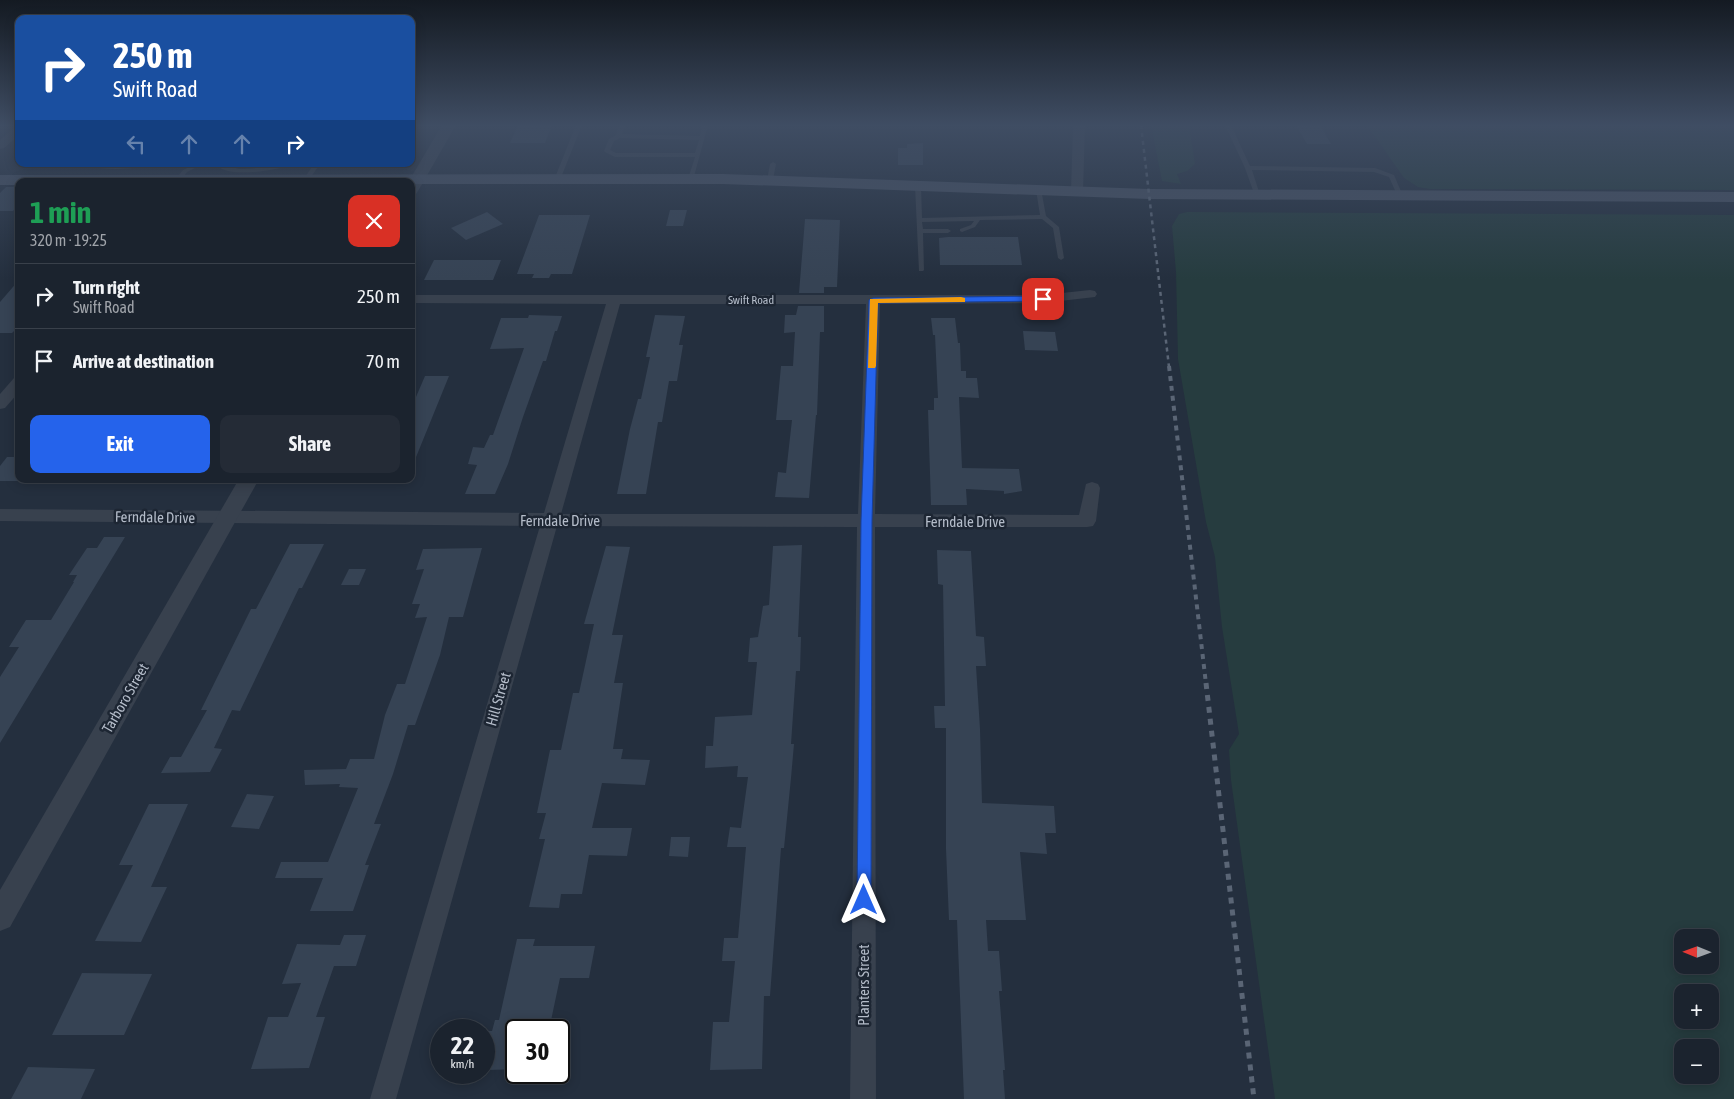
<!DOCTYPE html>
<meta charset="utf-8">
<style>
:root{--surface:#1b232e;--page:#242b36;--text:#f1f3f6;--muted:#a0a4aa;--line:#39404a;--accent:#2563eb}
body{margin:0;font-family:"Asap Condensed",sans-serif;background:var(--page);color:var(--text);height:100vh;display:flex;flex-direction:column;font-size:19px;white-space:nowrap}
*{box-sizing:border-box;margin:0}
p{font-size:16px;color:var(--muted)}
.icon{flex:none;width:28px;height:28px;fill:none;stroke:currentColor;stroke-width:2;stroke-linecap:round;stroke-linejoin:round}
.map{position:relative;flex:1;overflow:hidden}
.details{position:absolute;left:15px;top:178px;width:400px;height:305px;display:flex;flex-direction:column;background:var(--surface);border-radius:10px;box-shadow:0 2px 12px #0003,0 0 0 1px var(--line)}
.details>*{flex:none}
.hud{position:absolute;left:15px;top:15px;width:400px;height:152px;border-radius:10px;box-shadow:0 2px 12px #0003,0 0 0 1px var(--line);background:#1a4fa0;color:#fff;overflow:hidden}
.needle{width:32px;rotate:271deg}
.buttons{position:absolute;left:1674px;top:929px;display:grid;gap:10px}
.buttons a{display:grid;place-items:center;width:45px;height:45px;border-radius:10px;background:var(--surface);box-shadow:0 2px 12px #0003,0 0 0 1px var(--line);font-size:25px}
.speed{position:absolute;left:430px;top:1019px;display:flex;gap:10px;font-size:25px;font-weight:700;text-align:center}
.speed>*{display:grid;place-content:center;width:65px;height:65px;border-radius:50%;background:var(--surface);box-shadow:0 2px 12px #0003,0 0 0 1px var(--line);line-height:1}
.speed small{font-size:12px;font-weight:400}
.speed .limit{border:2px solid #111;border-radius:8px;background:#fff;color:#111}
.pin{position:absolute;display:grid;place-items:center;width:42px;height:42px;color:#fff;margin:-21px;border-radius:10px;box-shadow:0 2px 8px #0006}
.me{position:absolute;width:55px;margin:-28px;rotate:0deg;stroke-linejoin:round;filter:drop-shadow(0 0 4px #0008)}
.turn{display:flex;align-items:center;gap:18px;height:105px;padding:0 15px;font-size:22px}
.turn .icon{width:65px;height:65px;stroke-width:2.5}
.turn b{display:block;font-size:35px;line-height:42px}
.lanes{display:flex;align-items:center;height:48px;padding:0 15px;background:#0003;justify-content:center;gap:25px;direction:ltr}
.lanes .off{opacity:.35}
.round{display:grid;place-items:center;flex:none;width:52px;height:52px;border-radius:10px;background:var(--page)}
.head{display:flex;align-items:center;justify-content:space-between;height:85px;padding:0 15px}
h1{font-size:30px;font-weight:700;line-height:38px;color:#1e9e55}
.cta{display:flex;gap:10px;margin-top:auto;padding:10px 15px}
.cta a{flex:1;height:58px;border-radius:10px;background:var(--accent);color:#fff;font-size:20px;font-weight:700;line-height:58px;text-align:center}
.cta a+a{background:var(--page);color:var(--text)}
ul{padding:0;list-style:none}
li{display:flex;align-items:center;gap:15px;height:65px;padding:0 15px;border-top:1px solid var(--line)}
li div{flex:1}
li b{display:block;font-size:19px}
li em{font-style:normal}
.map>svg:first-child{display:block}
</style>
<div class="map">
<svg width="1734" height="1099" viewBox="0 0 1734 1099">
<rect width="100%" height="100%" fill="#242f3e"/>
<g fill="#263c3f" fill-rule="evenodd">
<polygon points="1151,125 1189,125 1195,164 1187,171 1177,174 1181,184 1162,181"/>
<polygon points="1367,125 1734,125 1734,190 1430,189 1418,187 1404,178"/>
<path d="M1187,212L1734,215V1099H1275L1231,780L1229,750L1239,734L1222,627L1215,557L1206,522L1178,359L1176,272L1172,226L1179,214ZM1682,938H1710V965H1682ZM1710,992V1020H1682V992ZM1682,1048H1710V1075H1682Z"/>
</g>
<g fill="#364354">
<polygon points="518,125 552,125 545,143 510,143"/>
<polygon points="1296,125 1320,125 1331,144 1307,144"/>
<polygon points="923,143 923,165 898,165 898,148 907,148 907,144"/>
<polygon points="6,187 19,187 19,204 13,211 0,211 0,193"/>
<polygon points="670,210 687,210 683,226 666,226"/>
<polygon points="487,212 503,224 466,240 451,228"/>
<polygon points="539,215 590,215 572,274 551,274 549,278 532,278 534,274 517,274"/>
<polygon points="805,219 840,220 837,287 824,287 824,293 799,293"/>
<polygon points="948,237 1018,237 1022,265 940,265 939,238"/>
<polygon points="434,260 501,260 493,280 424,280"/>
<polygon points="19,280 19,326 12,333 0,333 0,302"/>
<polygon points="798,306 824,306 824,332 820,332 817,415 816,415 809,498 775,497 778,472 786,473 792,420 776,420 781,366 793,366 795,332 784,333 785,315 796,315"/>
<polygon points="529,315 562,316 557,331 555,331 546,361 543,361 523,417 508,464 495,494 465,494 477,465 468,464 473,447 484,448 490,435 493,435 524,348 490,349 501,318 528,318"/>
<polygon points="655,315 685,316 679,345 683,345 677,381 669,381 662,422 658,422 646,494 617,494 630,429 638,399 641,399 650,357 646,357"/>
<polygon points="931,318 955,318 958,343 960,343 961,371 966,371 966,378 977,378 979,398 959,397 962,468 1019,469 1022,491 1004,494 1004,491 966,489 967,505 931,505 928,410 934,410 934,398 938,398 935,335 933,335"/>
<polygon points="1023,331 1055,332 1058,351 1025,350"/>
<polygon points="425,376 449,376 412,467 411,397 416,397"/>
<polygon points="7,457 19,457 19,481 0,481 0,466"/>
<polygon points="104,537 125,537 0,743 0,677 19,647 9,647 26,620 51,620 74,582 73,582 77,575 69,575 87,548 97,548"/>
<polygon points="290,544 324,544 302,588 299,588 240,711 232,710 214,748 222,749 210,772 161,773 170,757 181,757 207,710 201,710 251,609 256,609"/>
<polygon points="802,545 798,637 801,637 800,671 796,671 791,744 794,744 791,778 784,848 781,848 770,996 764,996 762,1069 710,1070 713,1022 729,1022 735,961 722,961 724,938 738,938 746,847 727,847 730,827 741,828 748,777 737,777 738,766 705,768 706,746 713,746 715,717 752,715 757,662 748,662 750,638 758,637 763,606 769,605 773,546"/>
<polygon points="606,546 630,547 612,635 623,635 614,683 623,683 613,749 623,749 621,759 650,760 645,785 602,783 592,828 632,828 627,856 589,855 582,894 561,894 559,908 529,907 545,839 539,839 546,813 537,813 550,750 561,750 573,693 579,693 594,624 584,624"/>
<polygon points="482,548 463,617 449,617 440,655 415,725 408,725 393,774 374,824 381,824 365,865 369,865 353,911 310,911 323,878 275,878 281,862 328,862 358,788 339,787 340,784 305,785 304,770 346,769 350,759 374,759 385,715 397,684 405,684 427,617 415,618 420,604 412,604 424,569 416,570 423,549"/>
<polygon points="937,550 971,551 976,636 984,637 986,666 976,666 980,729 982,803 1054,806 1056,833 1045,833 1047,854 1020,852 1026,920 986,920 988,951 999,951 1002,991 999,991 1005,1070 1003,1070 1005,1099 964,1099 957,920 949,920 946,849 946,728 935,728 934,706 945,706 943,585 938,584"/>
<polygon points="349,569 366,569 359,585 341,585"/>
<polygon points="247,794 274,796 259,829 231,827"/>
<polygon points="149,804 188,804 151,887 167,887 141,942 95,941 133,865 119,865"/>
<polygon points="671,837 690,837 688,857 669,856"/>
<polygon points="344,935 366,935 356,966 334,966 316,1017 325,1017 309,1068 251,1069 268,1017 288,1017 301,983 282,984 297,944 340,945"/>
<polygon points="517,939 535,939 533,946 595,946 589,978 560,978 549,1030 516,1030 516,1069 488,1070 492,1048 484,1049 484,1031 492,1031 495,1020 499,1020"/>
<polygon points="82,973 152,974 124,1035 52,1035"/>
<polygon points="28,1067 95,1069 81,1099 11,1099"/>
</g>
<g fill="none" stroke-linecap="round" stroke-linejoin="round">
<g fill="#38414e" fill-rule="evenodd">
<polygon points="576,125 582,125 560,180 555,181 554,180"/>
<path d="M619,125H625L622,134L700,136L702,125H708L693,180L688,179L695,157H615L605,152L604,151L609,139L616,135ZM620,138L699,140L695,153H616L610,150L614,141Z"/>
<polygon points="1225,125 1231,125 1250,166 1375,168 1394,175 1403,196 1398,197 1389,177 1374,172 1252,170 1260,195 1255,196 1245,168"/>
<polygon points="773,162 776,164 773,180 770,182 767,180 770,164"/>
<path d="M87,164H148C138,170 96,171 87,164Z"/>
<polygon points="196,164 203,164 187,172 180,181 176,181 175,180 183,170"/>
<path d="M216,164C225,163 233,169 243,169C259,169 275,163 291,164C278,171 236,176 222,169C220,168 218,166 216,164Z"/>
<polygon points="314,164 320,164 308,181 304,181 303,180"/>
<polygon points="918,184 921,186 922,218 1040,215 1036,190 1041,189 1046,216 1059,227 1064,258 1061,260 1058,258 1053,228 1042,219 980,220 975,227 962,232 960,231 960,229 971,225 974,221 922,222 923,229 948,229 951,231 948,233 923,233 924,270 923,271 919,271 915,186"/>
</g>
<g fill="#38414e" fill-rule="evenodd">
<polygon points="1073,125 1085,125 1083,192 1077,196 1071,192"/>
<polygon points="19,126 19,135 4,148 0,149 0,140 15,127"/>
<path d="M1090,290L1095,291L1097,294L1095,297L1043,303L880,304L875,514L1079,515L1086,484L1092,482L1098,484L1100,488L1096,521L1093,526L1087,527H875L876,1099H850L857,527L557,526L396,1099H370L540,526L0,521V509L544,513L606,304L411,303V295H1043ZM620,304H866L858,514H561Z"/>
<polygon points="19,377 19,392 5,408 0,409 0,394 14,378"/>
</g>
<g fill="#38414e" fill-rule="evenodd">
<polygon points="442,125 456,125 418,191 416,194 411,195 411,181 409,181"/>
<polygon points="239,479 259,479 10,927 0,931 0,890"/>
</g>
<polygon fill="#465061" fill-rule="evenodd" points="723,174 1149,189 1734,192 1734,202 1149,199 723,184 411,184 411,181 19,181 19,185 0,185 0,175"/>
<polyline stroke="#5a6575" stroke-width="2.5" stroke-dasharray="4 4" stroke-linecap="butt" points="1141,125 1169,367"/>
<polyline stroke="#5a6575" stroke-width="4" stroke-dasharray="5 5" stroke-linecap="butt" points="1169,366 1206,684"/>
<polyline stroke="#5a6575" stroke-width="5" stroke-dasharray="6 6" stroke-linecap="butt" points="1206,683 1254,1099"/>
</g>
<linearGradient id="sky" x2="0" y2="1"><stop stop-color="#141a22"/><stop offset="0.45" stop-color="#3f4d63"/><stop offset="1" stop-color="#3f4d63" stop-opacity="0"/></linearGradient>
<rect width="1734" height="279" fill="url(#sky)"/>
<polygon fill="#2563eb" stroke="#184099" points="1043,296 1046,297 1046,301 878,303 872,521 871,900 869,905 864,907 859,905 857,900 861,521 869,300 873,298"/>
<polygon fill="#f59e0b" points="961,297 965,298 965,302 878,303 876,366 875,368 868,368 870,299"/>
<g text-anchor="middle" dominant-baseline="central" stroke-width="5" stroke-linejoin="round" paint-order="stroke">
<g font-size="12" fill="#b4bcc9" stroke="#1d2633">
<text x="751" y="300">Swift Road</text>
</g>
<g font-size="15" fill="#b4bcc9" stroke="#1d2633">
<text transform="translate(155 517) rotate(1)">Ferndale Drive</text>
<text x="560" y="520">Ferndale Drive</text>
<text x="965" y="521">Ferndale Drive</text>
<text transform="translate(125 698) rotate(-60)">Tarboro Street</text>
<text transform="translate(498 699) rotate(-74)">Hill Street</text>
<text transform="translate(863 985) rotate(-90)">Planters Street</text>
</g>
</g>
</svg>
<div class="buttons">
<a><svg class="needle" viewBox="-14 -14 28 28"><path d="M0-13l5 13h-10z" fill="#e53935"/><path d="M0 13l5-13h-10z" fill="#a0a4aa"/></svg></a>
<a>+</a>
<a>−</a>
</div>
<div class="speed"><div>22<small>km/h</small></div><div class="limit">30</div></div>
<div class="pin" style="left:1043px;top:299px;background:#d93025"><svg class="icon" aria-label="arrive" viewBox="0 0 24 24"><path d="M6 21V4h12l-3 4 3 4H6"/></svg></div>
<svg class="me" style="left:864px;top:900px" viewBox="-20 -20 40 40"><path d="M0-17L14 15 0 8-14 15z" fill="#2563eb" stroke="#fff" stroke-width="4"/></svg>
<div class="hud">
<div class="turn"><svg class="icon" aria-label="right" viewBox="0 0 24 24"><path d="M7 20v-9h11M14 6l5 5-5 5"/></svg><div><b>250 m</b>Swift Road</div></div>
<div class="lanes"><svg class="icon off" aria-label="left" viewBox="0 0 24 24"><path d="M17 20v-9H6M10 6l-5 5 5 5"/></svg><svg class="icon off" aria-label="ahead" viewBox="0 0 24 24"><path d="M12 20V5M6 11l6-6 6 6"/></svg><svg class="icon off" aria-label="ahead" viewBox="0 0 24 24"><path d="M12 20V5M6 11l6-6 6 6"/></svg><svg class="icon" aria-label="right" viewBox="0 0 24 24"><path d="M7 20v-9h11M14 6l5 5-5 5"/></svg></div>
</div>
<section class="details">
<div class="head"><div><h1>1 min</h1><p>320 m · 19:25</p></div><a class="round" style="background:#d93025;color:#fff"><svg class="icon" aria-label="close" viewBox="0 0 24 24"><path d="M6 6l12 12M18 6L6 18"/></svg></a></div>
<ul>
<li><svg class="icon" aria-label="right" viewBox="0 0 24 24"><path d="M7 20v-9h11M14 6l5 5-5 5"/></svg><div><b>Turn right</b><p>Swift Road</p></div><em>250 m</em></li>
<li><svg class="icon" aria-label="arrive" viewBox="0 0 24 24"><path d="M6 21V4h12l-3 4 3 4H6"/></svg><div><b>Arrive at destination</b></div><em>70 m</em></li>
</ul>
<div class="cta"><a>Exit</a><a>Share</a></div>
</section>
</div>
